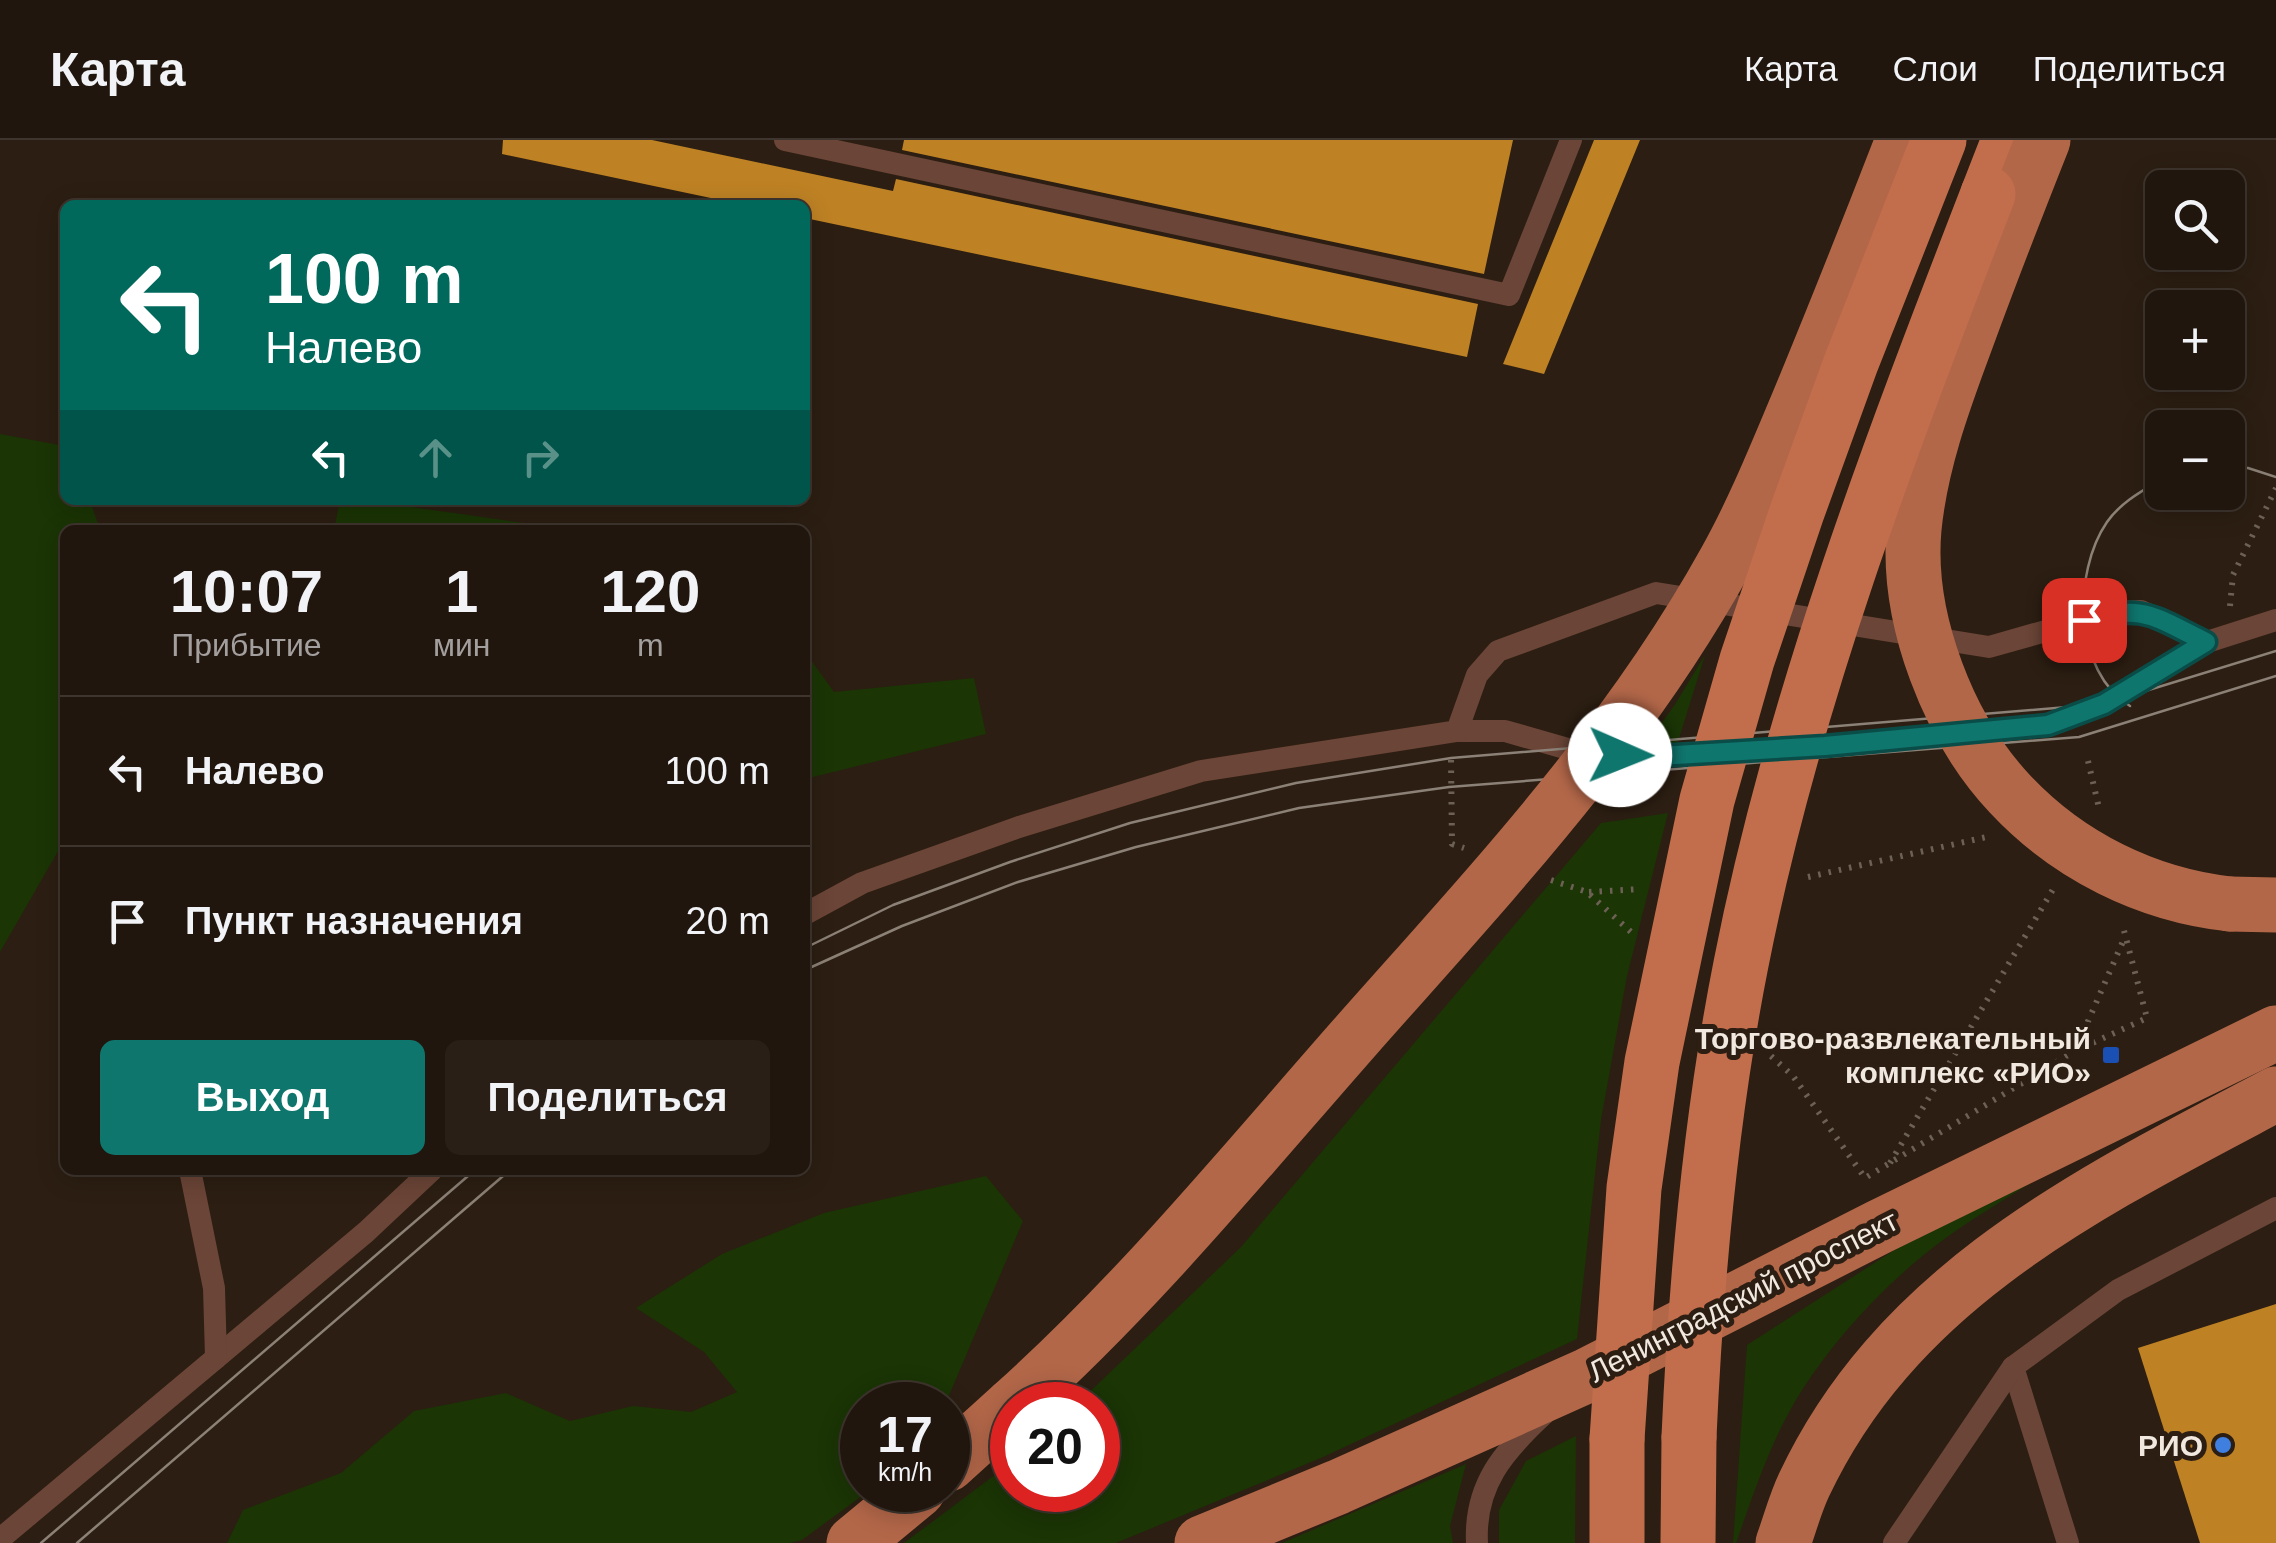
<!DOCTYPE html>
<html lang="ru">
<meta charset="utf-8">
<style>
:root{--surface:#21160e;--page:#291f17;--text:#f1f3f6;--muted:#a29f9e;--line:#3e352e;--accent:#0f766e}
body{margin:0;font-family:Helvetica,sans-serif;background:var(--page);color:var(--text);height:100vh;display:flex;flex-direction:column;font-size:38px;white-space:nowrap}
*{box-sizing:border-box;margin:0}
p{font-size:32px;color:var(--muted)}
.icon{flex:none;width:55px;height:55px;fill:none;stroke:currentColor;stroke-width:2;stroke-linecap:round;stroke-linejoin:round}
.map{position:relative;flex:1;overflow:hidden}
.drawer{position:absolute;left:60px;top:385px;width:750px;height:650px;display:flex;flex-direction:column;background:var(--surface);border-radius:15px;box-shadow:0 5px 25px #0003,0 0 0 2px var(--line)}
.drawer>*{flex:none}
.hud{position:absolute;left:60px;top:60px;width:750px;height:305px;border-radius:15px;box-shadow:0 5px 25px #0003,0 0 0 2px var(--line);background:#00695c;color:#fff;overflow:hidden}
.fabs{position:absolute;left:2145px;top:30px;display:grid;gap:20px}
.fabs a{display:grid;place-items:center;width:100px;height:100px;border-radius:15px;background:var(--surface);box-shadow:0 5px 25px #0003,0 0 0 2px var(--line);font-size:50px}
.speed{position:absolute;left:840px;top:1242px;display:flex;gap:20px;font-size:50px;font-weight:700;text-align:center}
.speed>*{display:grid;place-content:center;width:130px;height:130px;border-radius:50%;background:var(--surface);box-shadow:0 5px 25px #0003,0 0 0 2px var(--line);line-height:1}
.speed small{font-size:25px;font-weight:400}
.speed .limit{border:15px solid #d22;background:#fff;color:#111}
.pin{position:absolute;display:grid;place-items:center;width:85px;height:85px;color:#fff;margin:-42px;border-radius:20px;box-shadow:0 5px 15px #0006}
.me{position:absolute;width:110px;margin:-55px;rotate:91deg;stroke-linejoin:round;filter:drop-shadow(0 0 8px #0008)}
.turn{display:flex;align-items:center;gap:35px;height:210px;padding:0 40px;font-size:45px}
.turn .icon{width:130px;height:130px;stroke-width:2.5}
.turn b{display:block;font-size:70px;line-height:85px}
.lanes{display:flex;align-items:center;height:95px;padding:0 40px;background:#0003;justify-content:center;gap:50px;direction:ltr}
.lanes .off{opacity:.35}
.eta{display:flex;justify-content:space-evenly;align-items:center;height:170px;text-align:center}
.eta b{font-size:60px;font-weight:700;line-height:70px}
.primary-button{display:flex;gap:20px;margin-top:auto;padding:20px 40px}
.primary-button a{flex:1;height:115px;border-radius:15px;background:var(--accent);color:#fff;font-size:40px;font-weight:700;line-height:115px;text-align:center}
.primary-button a+a{background:var(--page);color:var(--text)}
ul{padding:0;list-style:none}
li{display:flex;align-items:center;gap:30px;height:150px;padding:0 40px;border-top:2px solid var(--line)}
li div{flex:1}
li b{display:block;font-size:38px}
li em{font-style:normal}
header{display:flex;align-items:center;gap:60px;box-sizing:border-box;height:140px;padding:0 50px;background:var(--surface);border-bottom:2px solid var(--line)}
header strong{font-size:48px}
nav{display:flex;gap:55px;margin-inline-start:auto;font-size:35px}
.map>svg:first-child{display:block}
</style>
<header>
<strong>Карта</strong>
<nav><a>Карта</a><a>Слои</a><a>Поделиться</a></nav>
</header>
<div class="map">
<svg width="2276" height="1403" viewBox="0 0 2276 1403">
<rect width="100%" height="100%" fill="#2c1e12"/>
<g fill="#1b3505">
<polygon points="0,294 65,306 65,360 90,360 100,390 65,390 65,699 0,812"/>
<polygon points="340,360 363,360 572,390 334,390"/>
<polygon points="805,512 834,552 974,538 986,594 805,639"/>
<polygon points="1705,515 1672,621 1633,622 1674,566"/>
<polygon points="1668,673 1627,836 1601,980 1577,1199 1323,1317 1116,1403 904,1403 1012,1322 1012,1350 1098,1350 1098,1265 1076,1265 1241,1107 1601,683"/>
<polygon points="986,1036 1023,1081 945,1265 862,1265 862,1350 870,1350 802,1400 790,1403 227,1403 243,1370 341,1333 414,1271 506,1253 570,1281 633,1266 691,1272 737,1252 704,1212 636,1168 722,1114 824,1073"/>
<path d="M2035,1040C2003,1061 1969,1080 1939,1103C1886,1143 1834,1199 1799,1255C1771,1300 1754,1353 1736,1403H1733L1747,1205L1907,1102Z"/>
<polygon points="1576,1296 1575,1403 1499,1403 1499,1370 1526,1321"/>
<polygon points="1466,1324 1450,1386 1453,1403 1282,1403"/>
</g>
<g fill="#be8224">
<polygon points="503,0 652,0 893,51 896,39 1478,164 1467,217 805,78 805,65 744,65 502,14"/>
<polygon points="904,0 1513,0 1484,134 902,10"/>
<polygon points="1594,0 1640,0 1544,234 1503,224"/>
<polygon points="2276,1164 2276,1403 2200,1403 2138,1208"/>
</g>
<g fill="none" stroke-linecap="round" stroke-linejoin="round">
<g stroke="#6d6055" stroke-width="6" stroke-dasharray="2.5 8" stroke-linecap="butt">
<polyline points="2230,466 2233,435 2276,348"/>
<polyline points="1451,620 1452,704 1464,708"/>
<polyline points="2088,621 2099,668"/>
<polyline points="1808,737 1991,696"/>
<polyline points="1551,740 1587,752 1631,792"/>
<polyline points="1589,752 1641,749"/>
<polyline points="2075,911 2124,799"/>
<polyline points="1771,916 1793,936 1865,1038 2075,911 2147,878 2122,783"/>
<polyline points="1890,1023 2055,746"/>
</g>
<g stroke="#6b4537" stroke-width="22">
<polyline points="785,0 1509,155 1571,0"/>
<polyline points="1457,591 1505,591 1568,609 1659,616 1825,606 2048,585 2103,564 2207,502"/>
<polyline points="805,774 862,743 1019,687 1201,631 1457,591 1477,535 1498,511 1656,453 1989,507 2113,472 2141,471 2207,502 2276,480"/>
<polyline points="216,1218 366,1092 432,1030"/>
<polyline points="2013,1227 2068,1403"/>
<polyline points="0,1399 216,1218 214,1148 190,1030"/>
<path d="M1477,1403C1474,1345 1504,1311 1544,1274"/>
<polyline points="1894,1403 2013,1227 2118,1150 2276,1068"/>
</g>
<g stroke="#b36749" stroke-width="55">
<polyline points="2230,764 2276,765"/>
<polyline points="948,1324 1012,1266"/>
<polyline points="854,1403 918,1350"/>
<polyline points="1202,1403 1338,1347 1588,1235 1879,1087 2276,893"/>
<path d="M1783,1403C1790,1384 1795,1364 1804,1345C1898,1145 2091,1052 2276,954"/>
</g>
<g stroke="#c26e4c" stroke-width="55">
<polyline points="1988,54 2009,0"/>
<polyline points="1617,1299 1617,1403"/>
<polyline points="1688,1403 1689,1297"/>
</g>
<g stroke="#8c8176" stroke-width="2.5">
<polyline points="2228,327 2248,328 2276,337"/>
<path d="M2130,566C2074,532 2072,433 2107,382C2121,362 2142,351 2162,339"/>
<polyline points="805,808 893,765 1010,722 1130,683 1296,643 1451,618 2103,564 2276,511"/>
<polyline points="805,830 902,786 1018,742 1136,707 1299,668 1449,647 2079,597 2276,536"/>
<polyline points="41,1403 475,1030"/>
<polyline points="77,1403 510,1030"/>
</g>
<g stroke="#b36749" stroke-width="55">
<path d="M2043,0C2016,68 1989,137 1964,206C1942,265 1920,326 1914,389C1906,480 1949,589 2010,654C2068,716 2147,755 2230,764"/>
<path d="M1013,1265C1138,1153 1245,1022 1355,897C1491,743 1626,601 1726,420C1754,370 1776,315 1798,263C1834,176 1869,88 1903,0"/>
</g>
<g stroke="#c26e4c" stroke-width="55">
<path d="M1689,1297C1696,1138 1710,980 1741,824C1793,559 1891,305 1988,54"/>
<polyline points="1617,1299 1634,1048 1652,922 1707,660 1747,520 1797,372 1851,223 1939,0"/>
</g>
</g>
<g fill="none" stroke-linecap="round" stroke-linejoin="round">
<g stroke="#0a4d48" stroke-width="25">
<path id="route" d="M1620,615L1659,616L1825,606L2048,585L2104,564L2206,502C2154,477 2144,463 2084,480"/>
</g>
<use href="#route" stroke="#0f766e" stroke-width="18"/>
</g>
<rect fill="#1a4fb4" stroke="#2c1e12" stroke-width="4" x="2101" y="905" width="20" height="20" rx="5"/>
<circle fill="#3f7fe0" stroke="#2c1e12" stroke-width="4" cx="2223" cy="1305" r="10"/>
<g text-anchor="middle" dominant-baseline="central" stroke-width="10" stroke-linejoin="round" paint-order="stroke">
<g font-size="30" font-weight="bold" fill="#f1e8df" stroke="#2c1e12" text-anchor="end">
<text x="2091" y="898">Торгово-развлекательный<tspan x="2091" dy="34">комплекс «РИО»</tspan></text>
<text x="2203" y="1305">РИО</text>
</g>
<g font-size="30" fill="#f1e8df" stroke="#2c1e12">
<text transform="translate(1743 1156) rotate(-27)">Ленинградский проспект</text>
</g>
</g>
</svg>
<div class="fabs">
<a><svg class="icon" aria-label="search" viewBox="0 0 24 24"><circle cx="10" cy="10" r="6"/><path d="M15 15l6 6"/></svg></a>
<a>+</a>
<a>−</a>
</div>
<div class="speed"><div>17<small>km/h</small></div><div class="limit">20</div></div>
<div class="pin" style="left:2084px;top:480px;background:#d93025"><svg class="icon" aria-label="arrive" viewBox="0 0 24 24"><path d="M6 21V4h12l-3 4 3 4H6"/></svg></div>
<svg class="me" style="left:1620px;top:615px" viewBox="-20 -20 40 40"><circle r="19" fill="#fff"/><path d="M0-13L10 11 0 6-10 11z" fill="#0f766e"/></svg>
<div class="hud">
<div class="turn"><svg class="icon" aria-label="left" viewBox="0 0 24 24"><path d="M17 20v-9H6M10 6l-5 5 5 5"/></svg><div><b>100 m</b>Налево</div></div>
<div class="lanes"><svg class="icon" aria-label="left" viewBox="0 0 24 24"><path d="M17 20v-9H6M10 6l-5 5 5 5"/></svg><svg class="icon off" aria-label="ahead" viewBox="0 0 24 24"><path d="M12 20V5M6 11l6-6 6 6"/></svg><svg class="icon off" aria-label="right" viewBox="0 0 24 24"><path d="M7 20v-9h11M14 6l5 5-5 5"/></svg></div>
</div>
<section class="drawer">
<div class="eta">
<div><b>10:07</b><p>Прибытие</p></div>
<div><b>1</b><p>мин</p></div>
<div><b>120</b><p>m</p></div>
</div>
<ul>
<li><svg class="icon" aria-label="left" viewBox="0 0 24 24"><path d="M17 20v-9H6M10 6l-5 5 5 5"/></svg><div><b>Налево</b></div><em>100 m</em></li>
<li><svg class="icon" aria-label="arrive" viewBox="0 0 24 24"><path d="M6 21V4h12l-3 4 3 4H6"/></svg><div><b>Пункт назначения</b></div><em>20 m</em></li>
</ul>
<div class="primary-button"><a>Выход</a><a>Поделиться</a></div>
</section>
</div>
